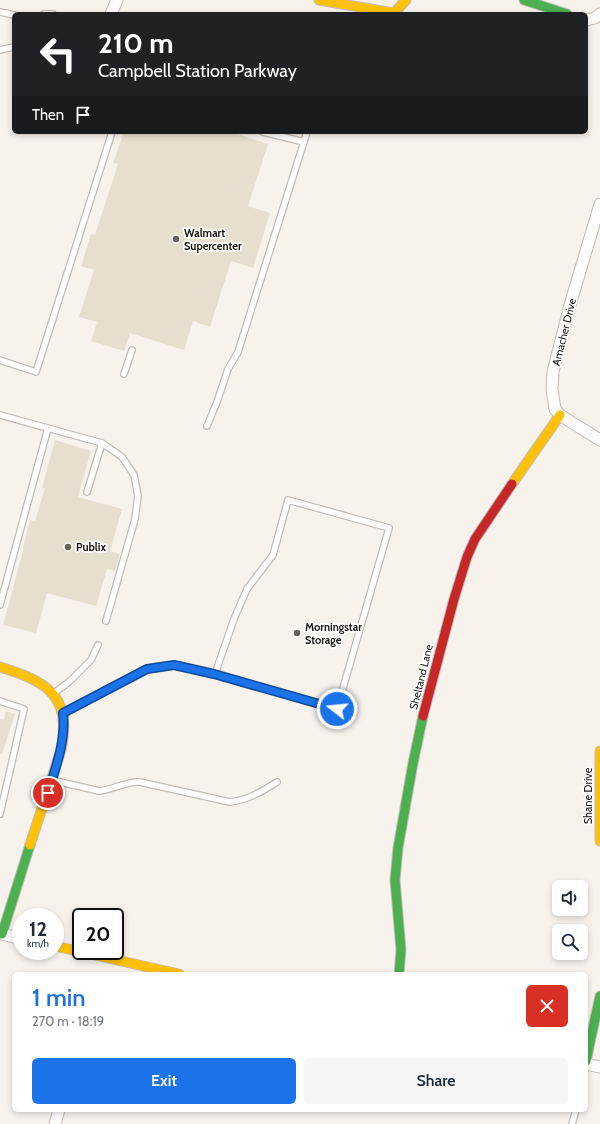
<!DOCTYPE html>
<meta charset="utf-8">
<style>
:root{--surface:#fff;--page:#f6f6f7;--text:#1f2937;--muted:#747a83;--accent:#1a73e8}
body{margin:0;font-family:Cabin,sans-serif;background:var(--page);color:var(--text);height:100vh;display:flex;flex-direction:column;font-size:15px;white-space:nowrap}
*{box-sizing:border-box;margin:0}
p{font-size:13px;color:var(--muted)}
.icon{flex:none;width:22px;height:22px;fill:none;stroke:currentColor;stroke-width:2;stroke-linecap:round;stroke-linejoin:round}
.map{position:relative;flex:1;overflow:hidden}
.panel{position:absolute;left:12px;top:972px;width:576px;height:140px;display:flex;flex-direction:column;background:var(--surface);border-radius:6px;box-shadow:0 2px 6px #0003}
.panel>*{flex:none}
.top-card{position:absolute;left:12px;top:12px;width:576px;height:122px;border-radius:6px;box-shadow:0 2px 6px #0003;background:#202124;color:#fff;overflow:hidden}
.tools{position:absolute;left:552px;top:880px;display:grid;gap:8px}
.tools a{display:grid;place-items:center;width:36px;height:36px;border-radius:6px;background:var(--surface);box-shadow:0 2px 6px #0003;font-size:20px}
.speed{position:absolute;left:12px;top:908px;display:flex;gap:8px;font-size:20px;font-weight:700;text-align:center}
.speed>*{display:grid;place-content:center;width:52px;height:52px;border-radius:50%;background:var(--surface);box-shadow:0 2px 6px #0003;line-height:1}
.speed small{font-size:10px;font-weight:400}
.speed .limit{border:2px solid #111;border-radius:6px;background:#fff;color:#111}
.pin{position:absolute;display:grid;place-items:center;width:34px;height:34px;color:#fff;margin:-17px;border:2px solid #fff;border-radius:50%;box-shadow:0 1px 4px #0007}
.me{position:absolute;width:44px;margin:-22px;rotate:286deg;stroke-linejoin:round;filter:drop-shadow(0 0 3px #0008)}
.turn{display:flex;align-items:center;gap:14px;height:84px;padding:0 20px;font-size:18px}
.turn .icon{width:52px;height:52px;stroke-width:2.5}
.turn b{display:block;font-size:28px;line-height:34px}
.then{display:flex;align-items:center;height:38px;padding:0 20px;background:#0003;gap:8px;font-size:15px}
.round{display:grid;place-items:center;flex:none;width:42px;height:42px;border-radius:6px;background:var(--page)}
.headline{display:flex;align-items:center;justify-content:space-between;height:68px;padding:0 20px}
h1{font-size:24px;font-weight:600;line-height:30px;color:var(--accent)}
.primary-button{display:flex;gap:8px;margin-top:auto;padding:8px 20px}
.primary-button a{flex:1;height:46px;border-radius:6px;background:var(--accent);color:#fff;font-size:16px;font-weight:600;line-height:46px;text-align:center}
.primary-button a+a{background:var(--page);color:var(--text)}
.map>svg:first-child{display:block}
</style>
<div class="map">
<svg width="600" height="1124" viewBox="0 0 600 1124">
<rect width="100%" height="100%" fill="#f7f2ec"/>
<g fill="#e6dfd0">
<polygon points="124,132 231,132 268,144 248,206 270,213 253,268 231,261 210,327 193,321 184,350 130,333 124,351 91,341 97,322 79,317 94,270 81,266 91,234 95,235 118,164 113,163"/>
<polygon points="55,440 91,451 78,497 122,509 110,551 120,554 115,571 107,569 96,606 47,593 36,633 3,625 24,547 23,547 30,520 35,521 45,488 42,488"/>
<polygon points="6,711 15,714 2,754 0,754 0,719 4,720"/>
</g>
<g fill="none" stroke-linecap="round" stroke-linejoin="round">
<g stroke="#c3bcb6" stroke-width="8">
<g id="lane">
<polyline points="0,12 14,15"/>
<polyline points="44,14 53,14"/>
<polyline points="0,50 14,47"/>
<polyline points="263,132 304,142"/>
<polyline points="0,360 36,372 112,132"/>
<polyline points="124,374 132,350"/>
<polyline points="0,415 102,443 122,457 134,475 138,496 135,519 106,621"/>
<polyline points="207,426 217,402 228,369 238,352 307,132"/>
<polyline points="87,492 102,443"/>
<polyline points="0,605 48,428"/>
<polyline points="53,694 70,681 91,660 98,645"/>
<polyline points="0,701 24,709 0,814"/>
<polyline points="65,712 147,669 174,665 215,674 337,709 389,528 288,500 273,555 247,589 234,619 215,674"/>
<path d="M52,780L99,791C113,790 126,781 140,782L230,802C248,800 261,792 277,782"/>
<polyline points="572,1124 576,1110"/>
</g>
</g>
<g stroke="#c3bcb6" stroke-width="13">
<g id="street">
<polyline points="111,14 117,0"/>
<polyline points="586,20 595,18 600,14"/>
<polyline points="600,204 570,305 553,372 552,389 555,409 560,415 600,440"/>
<polyline points="2,934 21,939"/>
<polyline points="586,1064 600,1067"/>
<polyline points="55,1124 59,1110"/>
</g>
</g>
<g stroke="#c3bcb6" stroke-width="11">
<g id="fast">
<polyline points="524,0 567,14"/>
<polyline points="0,934 2,934 30,845"/>
<polyline points="399,974 401,950 395,880 398,848 413,763 423,716"/>
<polyline points="586,1061 600,996"/>
</g>
</g>
<g stroke="#c3bcb6" stroke-width="11">
<g id="slow">
<polyline points="319,0 394,13 406,0"/>
<polyline points="512,484 560,415"/>
<path d="M0,667C46,681 73,696 61,750L30,845"/>
<polyline points="600,751 600,841"/>
<polyline points="55,946 179,974"/>
</g>
</g>
<g stroke="#c3bcb6" stroke-width="11">
<polyline id="jam" points="423,716 454,599 467,557 475,539 512,484"/>
</g>
<use href="#lane" stroke="#fefdfc" stroke-width="5.5"/>
<use href="#street" stroke="#fefdfc" stroke-width="11"/>
<use href="#fast" stroke="#4caf50" stroke-width="9"/>
<use href="#slow" stroke="#ffc107" stroke-width="9"/>
<use href="#jam" stroke="#c62828" stroke-width="9"/>
</g>
<g fill="none" stroke-linecap="round" stroke-linejoin="round">
<g stroke="#114b97" stroke-width="10">
<path id="route" d="M48,793C56,767 66,740 63,713L147,669L174,665L214,674L337,709"/>
</g>
<use href="#route" stroke="#1a73e8" stroke-width="7"/>
</g>
<g fill="#69625b" stroke="#fff" stroke-width="1.5">
<circle cx="176" cy="239" r="4"/>
<circle cx="68" cy="547" r="4"/>
<circle cx="297" cy="633" r="4"/>
</g>
<g text-anchor="middle" dominant-baseline="central" stroke-width="3.5" stroke-linejoin="round" paint-order="stroke">
<g font-size="11" font-weight="bold" fill="#1d140d" stroke="#fff" text-anchor="start">
<text x="184" y="233">Walmart<tspan x="184" dy="13">Supercenter</tspan></text>
<text x="76" y="547">Publix</text>
<text x="305" y="627">Morningstar<tspan x="305" dy="13">Storage</tspan></text>
</g>
<g font-size="11" fill="#1d140d" stroke="#fff">
<text transform="translate(564 332) rotate(-76)">Amacher Drive</text>
<text transform="translate(421 677) rotate(-76)">Sheltand Lane</text>
<text transform="translate(588 796) rotate(-90)">Shane Drive</text>
</g>
</g>
</svg>
<div class="tools">
<a><svg class="icon" aria-label="sound" viewBox="0 0 24 24"><path d="M4 9h4l5-4v14l-5-4H4zM17 9q2 3 0 6"/></svg></a>
<a><svg class="icon" aria-label="search" viewBox="0 0 24 24"><circle cx="10" cy="10" r="6"/><path d="M15 15l6 6"/></svg></a>
</div>
<div class="speed"><div>12<small>km/h</small></div><div class="limit">20</div></div>
<div class="pin" style="left:48px;top:793px;background:#d93025"><svg class="icon" aria-label="arrive" viewBox="0 0 24 24"><path d="M6 21V4h12l-3 4 3 4H6"/></svg></div>
<svg class="me" style="left:337px;top:709px" viewBox="-20 -20 40 40"><circle r="17" fill="#1a73e8" stroke="#fff" stroke-width="3"/><path d="M0-11L8 9 0 5-8 9z" fill="#fff"/></svg>
<div class="top-card">
<div class="turn"><svg class="icon" aria-label="left" viewBox="0 0 24 24"><path d="M17 20v-9H6M10 6l-5 5 5 5"/></svg><div><b>210 m</b>Campbell Station Parkway</div></div>
<div class="then">Then<svg class="icon" aria-label="arrive" viewBox="0 0 24 24"><path d="M6 21V4h12l-3 4 3 4H6"/></svg></div>
</div>
<section class="panel">
<div class="headline"><div><h1>1 min</h1><p>270 m · 18:19</p></div><a class="round" style="background:#d93025;color:#fff"><svg class="icon" aria-label="close" viewBox="0 0 24 24"><path d="M6 6l12 12M18 6L6 18"/></svg></a></div>
<div class="primary-button"><a>Exit</a><a>Share</a></div>
</section>
</div>
